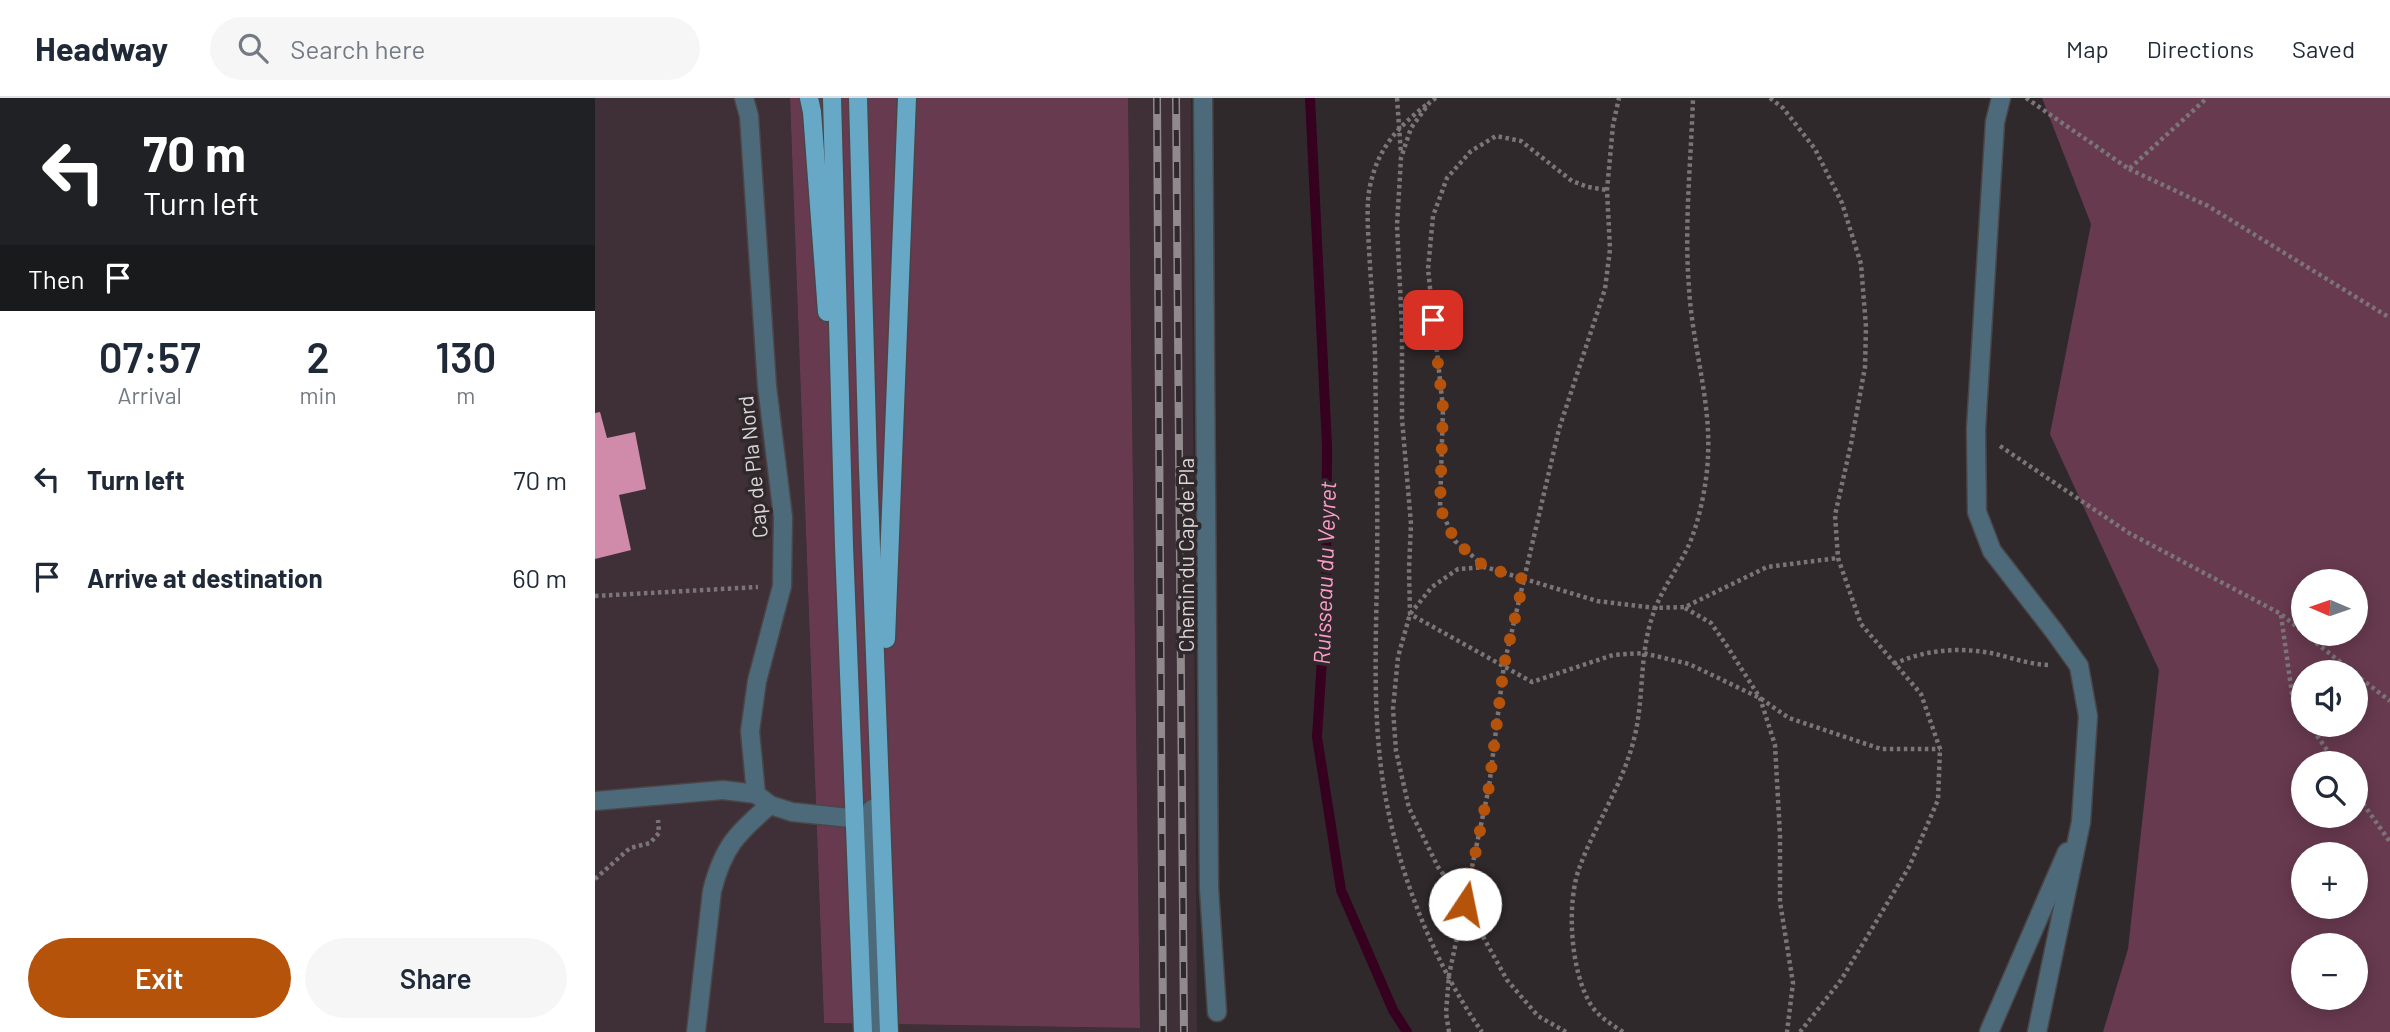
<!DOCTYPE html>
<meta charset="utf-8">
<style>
:root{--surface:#fff;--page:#f6f6f7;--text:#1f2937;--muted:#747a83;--line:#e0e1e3;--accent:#b45309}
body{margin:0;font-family:Barlow,sans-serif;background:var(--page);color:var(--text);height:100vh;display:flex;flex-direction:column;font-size:26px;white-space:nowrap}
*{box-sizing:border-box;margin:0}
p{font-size:23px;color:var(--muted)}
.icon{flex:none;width:38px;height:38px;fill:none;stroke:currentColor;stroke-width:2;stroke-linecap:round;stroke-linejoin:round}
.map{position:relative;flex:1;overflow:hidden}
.panel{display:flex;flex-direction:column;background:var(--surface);width:595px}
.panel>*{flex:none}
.hud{background:#202124;color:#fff;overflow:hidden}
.needle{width:46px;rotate:272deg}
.tools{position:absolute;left:1696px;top:471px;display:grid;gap:14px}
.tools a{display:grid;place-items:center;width:77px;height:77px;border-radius:50%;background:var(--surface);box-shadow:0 4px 18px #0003;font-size:35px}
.pin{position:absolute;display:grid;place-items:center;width:60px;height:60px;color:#fff;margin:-30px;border-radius:14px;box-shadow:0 4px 10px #0006}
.me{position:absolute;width:77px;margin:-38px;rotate:11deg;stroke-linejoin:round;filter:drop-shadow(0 0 5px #0008)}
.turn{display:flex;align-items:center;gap:24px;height:147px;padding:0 28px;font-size:32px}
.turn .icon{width:91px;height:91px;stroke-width:2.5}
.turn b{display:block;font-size:49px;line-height:60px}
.then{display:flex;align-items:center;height:66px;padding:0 28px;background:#0003;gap:14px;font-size:26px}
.eta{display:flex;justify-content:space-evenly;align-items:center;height:119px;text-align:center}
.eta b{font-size:42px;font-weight:600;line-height:49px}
.primary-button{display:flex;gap:14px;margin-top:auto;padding:14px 28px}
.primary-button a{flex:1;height:80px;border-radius:42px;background:var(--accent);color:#fff;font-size:28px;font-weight:600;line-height:80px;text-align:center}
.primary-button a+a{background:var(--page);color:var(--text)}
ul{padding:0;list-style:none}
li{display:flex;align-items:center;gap:21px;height:98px;padding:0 28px}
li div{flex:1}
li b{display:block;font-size:26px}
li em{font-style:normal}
header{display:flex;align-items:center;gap:42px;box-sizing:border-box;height:98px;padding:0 35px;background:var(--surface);border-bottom:2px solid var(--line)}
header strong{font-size:33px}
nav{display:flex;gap:38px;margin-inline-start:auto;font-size:24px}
.search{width:490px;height:63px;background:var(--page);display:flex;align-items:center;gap:18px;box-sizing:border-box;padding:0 24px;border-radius:38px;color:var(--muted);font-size:26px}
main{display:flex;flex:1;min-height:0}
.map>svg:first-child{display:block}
</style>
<header>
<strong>Headway</strong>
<div class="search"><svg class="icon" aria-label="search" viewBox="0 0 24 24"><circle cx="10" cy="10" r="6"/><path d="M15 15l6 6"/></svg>Search here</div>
<nav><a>Map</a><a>Directions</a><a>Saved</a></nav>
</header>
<main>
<section class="panel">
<div class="hud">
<div class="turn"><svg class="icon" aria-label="left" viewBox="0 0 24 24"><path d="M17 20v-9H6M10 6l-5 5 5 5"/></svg><div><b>70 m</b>Turn left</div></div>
<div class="then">Then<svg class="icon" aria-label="arrive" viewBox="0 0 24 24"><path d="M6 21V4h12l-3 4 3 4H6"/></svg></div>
</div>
<div class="eta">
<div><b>07:57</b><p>Arrival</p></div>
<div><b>2</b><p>min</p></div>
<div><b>130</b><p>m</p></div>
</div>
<ul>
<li><svg class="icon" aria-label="left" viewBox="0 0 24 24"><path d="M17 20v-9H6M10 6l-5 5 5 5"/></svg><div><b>Turn left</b></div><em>70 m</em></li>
<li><svg class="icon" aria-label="arrive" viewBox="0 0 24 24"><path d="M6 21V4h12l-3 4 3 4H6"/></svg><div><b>Arrive at destination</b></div><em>60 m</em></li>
</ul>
<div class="primary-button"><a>Exit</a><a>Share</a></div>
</section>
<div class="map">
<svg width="1795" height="934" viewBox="0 0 1795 934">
<rect width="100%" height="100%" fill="#30292c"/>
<polygon fill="#3e3036" points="0,0 195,0 229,925 545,930 533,0 596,0 602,934 0,934"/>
<g fill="#683a50" fill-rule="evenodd">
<polygon points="195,0 533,0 545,930 229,925"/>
<path d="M1447,0H1795V934H1508L1533,851L1564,572L1455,336L1496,126ZM1708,483H1760V536H1708ZM1708,574H1760V626H1708ZM1708,665H1760V718H1708ZM1708,756H1760V808H1708ZM1708,847H1760V900H1708Z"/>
</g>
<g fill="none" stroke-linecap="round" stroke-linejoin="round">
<polyline stroke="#36001f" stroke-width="10" points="715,0 732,348 731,500 722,639 746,792 798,912 812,934"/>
</g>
<polygon fill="#d08aaa" points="5,314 12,340 40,334 51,391 24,397 36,452 0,461 0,315"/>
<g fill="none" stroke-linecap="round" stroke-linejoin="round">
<g stroke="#4b4548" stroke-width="21">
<g id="minor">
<polyline points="149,0 154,18 172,288 188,419 187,488 162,583 155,633 161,696 175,707 197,714 274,722"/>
<polyline points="608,0 614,790 622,914"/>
<polyline points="1406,0 1400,24 1381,331 1382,414 1397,453 1459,533 1484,568 1493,618 1486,724 1442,934"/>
<polyline points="0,703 128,692 161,696"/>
<polyline points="277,711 274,722 285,934"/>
<path d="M101,934L117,793C128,749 142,735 175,707"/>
<polyline points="1394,934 1472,754"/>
</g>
</g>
<g stroke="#4b4548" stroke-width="21">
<g id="major">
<polyline points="214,0 217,14 232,214"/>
<polyline points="237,0 249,448 268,934"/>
<polyline points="263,0 273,369 294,934"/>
<polyline points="291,541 312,0"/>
</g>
</g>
<g stroke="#7b7577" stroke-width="4.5" stroke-dasharray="3.5 3.5" stroke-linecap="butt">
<polyline points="802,0 806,56"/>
<polyline points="841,0 835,4 816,30 806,60 802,127 807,230 807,321 816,426 814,471 815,516 937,584 1018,557 1048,555 1094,566 1165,600 1194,620 1286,651 1345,651"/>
<polyline points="1175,0 1188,10 1220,51 1247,105 1266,166 1271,229 1270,269 1256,346 1240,417 1243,460 1266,526 1326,596 1345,651 1343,702 1314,769 1246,882 1205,934"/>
<polyline points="1431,0 1534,71 1612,0"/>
<path d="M831,7C802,30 783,50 775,88C771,107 773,131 774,151C776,186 779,222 780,257C781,329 783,401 782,474C781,547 777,623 790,696C804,777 840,867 887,934"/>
<polyline points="1534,71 1613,108 1795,220"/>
<polyline points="1405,348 1534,435 1686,516 1708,534"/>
<polyline points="889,468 860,443 845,410 848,310 833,171 838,118 852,80 876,53 901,38 926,43 977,83 993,89 1012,92"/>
<polyline points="0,498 163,489"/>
<polyline points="1090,510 1116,525 1132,548 1165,600 1180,647 1185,737 1185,804 1198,885 1192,934"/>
<polyline points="1686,517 1698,603 1708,618"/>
<polyline points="1710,536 1758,574"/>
<path d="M1299,566C1329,552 1362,549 1396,555C1415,559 1435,567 1455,567"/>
<polyline points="1760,576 1795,603"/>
<polyline points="1714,626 1741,665"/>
<polyline points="1760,694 1795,744"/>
<polyline points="0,781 35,750 55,745 64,735 63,722"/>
<polyline points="854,934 851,915 854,877 894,689 909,567 964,331 1010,191 1015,151 1012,92 1018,27 1024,0"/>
<polyline points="971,934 943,918 912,882 870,806 843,769 814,710 801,653 798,611 803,559 815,516 837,489 863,471 890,469 1002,503 1060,510 1090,509 1172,469 1243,460"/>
<path d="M1028,934C1016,926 1004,919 996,907C975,873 971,804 985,768C1001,725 1028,686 1039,641C1050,599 1043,554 1060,511C1068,490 1082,471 1092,451C1104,426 1112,386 1113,358C1116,302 1097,246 1094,190C1089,128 1096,63 1098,0"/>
</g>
<use href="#minor" stroke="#4c6a79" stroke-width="18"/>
<use href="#major" stroke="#67a8c6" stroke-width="18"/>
<g stroke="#908a8c" stroke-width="8">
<g id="rail">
<polyline points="562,0 568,934"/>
<polyline points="581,0 589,934"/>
</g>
</g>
<use href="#rail" stroke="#30292c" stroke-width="5" stroke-dasharray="16" stroke-linecap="butt"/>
</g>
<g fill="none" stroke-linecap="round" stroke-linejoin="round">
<polyline stroke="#b45309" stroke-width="12" stroke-dasharray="0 21.6" points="838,222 848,310 845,410 860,443 890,469 929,481 909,567 894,689 870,806"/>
</g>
<g text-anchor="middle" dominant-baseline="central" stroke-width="7" stroke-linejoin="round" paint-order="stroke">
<g font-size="21" fill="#dbd6d8" stroke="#30292c">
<text transform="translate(157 369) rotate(-96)">Cap de Pla Nord</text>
<text transform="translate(590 457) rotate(-90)">Chemin du Cap de Pla</text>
</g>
<g font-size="23" font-style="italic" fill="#fc9dc9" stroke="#30292c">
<text transform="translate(729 475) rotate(-88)">Ruisseau du Veyret</text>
</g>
</g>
</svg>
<div class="tools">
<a><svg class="needle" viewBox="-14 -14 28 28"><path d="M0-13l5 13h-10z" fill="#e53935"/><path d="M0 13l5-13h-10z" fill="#747a83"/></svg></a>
<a><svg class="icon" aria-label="sound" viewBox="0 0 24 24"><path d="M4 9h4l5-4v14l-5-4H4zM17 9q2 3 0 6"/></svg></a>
<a><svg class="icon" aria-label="search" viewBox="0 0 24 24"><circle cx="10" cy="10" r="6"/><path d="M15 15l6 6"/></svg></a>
<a>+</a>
<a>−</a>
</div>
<div class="pin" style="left:838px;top:222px;background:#d93025"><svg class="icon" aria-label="arrive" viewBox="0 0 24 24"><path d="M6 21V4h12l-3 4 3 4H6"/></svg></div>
<svg class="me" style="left:870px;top:806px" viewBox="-20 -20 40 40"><circle r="19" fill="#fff"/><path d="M0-13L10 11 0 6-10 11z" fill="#b45309"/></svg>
</div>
</main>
